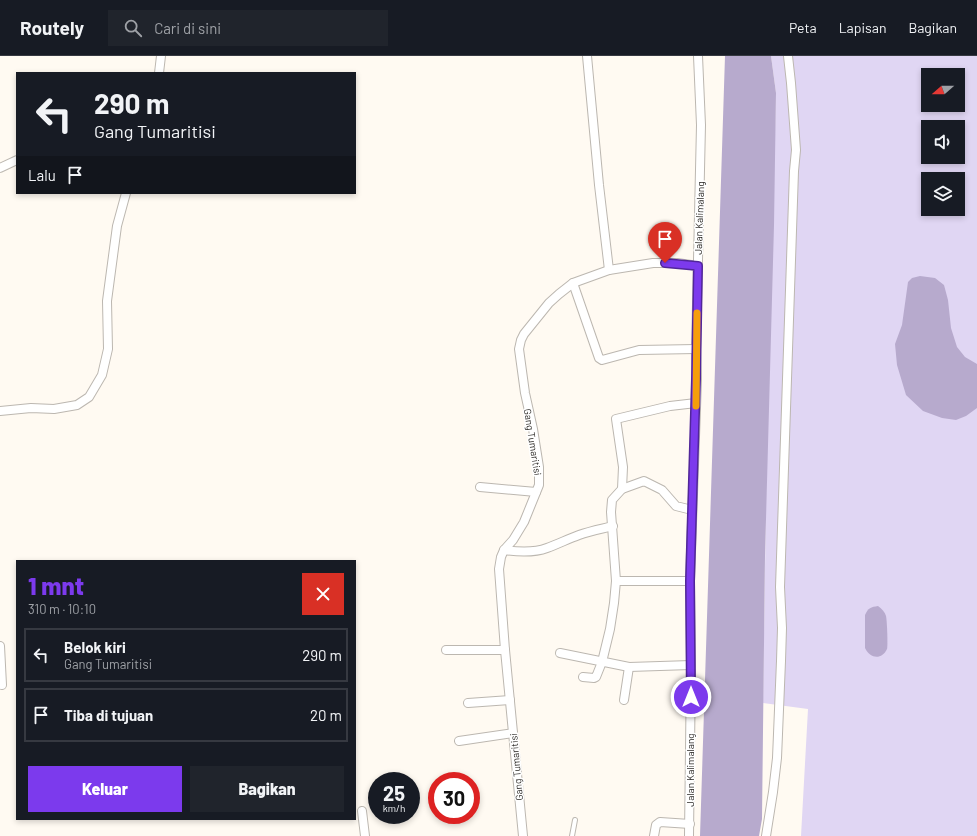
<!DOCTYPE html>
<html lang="id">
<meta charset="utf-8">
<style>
:root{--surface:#171b24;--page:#20242c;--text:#f1f3f6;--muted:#9ea1a6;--line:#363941;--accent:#7c3aed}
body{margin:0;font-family:Barlow,sans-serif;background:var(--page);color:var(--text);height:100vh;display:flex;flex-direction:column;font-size:15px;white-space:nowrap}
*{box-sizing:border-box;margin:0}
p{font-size:13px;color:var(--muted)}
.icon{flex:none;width:22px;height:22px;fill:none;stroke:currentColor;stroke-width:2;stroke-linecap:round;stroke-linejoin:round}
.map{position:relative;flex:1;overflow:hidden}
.side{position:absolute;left:16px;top:504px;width:340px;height:260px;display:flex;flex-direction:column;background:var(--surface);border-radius:0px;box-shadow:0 2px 6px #0003}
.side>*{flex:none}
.banner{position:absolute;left:16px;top:16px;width:340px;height:122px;border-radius:0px;box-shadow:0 2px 6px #0003;background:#171b24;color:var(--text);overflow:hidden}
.needle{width:26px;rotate:250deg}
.tools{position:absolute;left:921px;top:12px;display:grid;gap:8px}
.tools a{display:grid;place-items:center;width:44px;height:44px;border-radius:0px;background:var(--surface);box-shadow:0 2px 6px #0003;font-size:20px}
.speed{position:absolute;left:368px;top:716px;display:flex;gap:8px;font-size:20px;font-weight:700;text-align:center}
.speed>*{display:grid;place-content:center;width:52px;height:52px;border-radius:50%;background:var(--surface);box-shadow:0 2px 6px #0003;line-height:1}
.speed small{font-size:10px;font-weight:400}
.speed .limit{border:6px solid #d22;background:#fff;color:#111}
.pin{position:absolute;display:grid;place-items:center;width:34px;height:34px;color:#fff;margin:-41px -17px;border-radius:50% 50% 50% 0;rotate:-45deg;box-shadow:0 0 4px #0007}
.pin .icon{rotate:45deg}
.me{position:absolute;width:44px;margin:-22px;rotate:0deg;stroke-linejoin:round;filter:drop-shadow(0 0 3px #0008)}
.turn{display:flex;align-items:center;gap:14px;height:84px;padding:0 12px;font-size:18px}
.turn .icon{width:52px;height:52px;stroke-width:2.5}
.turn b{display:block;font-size:28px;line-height:34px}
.then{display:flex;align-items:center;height:38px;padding:0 12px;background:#0003;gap:8px;font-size:15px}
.round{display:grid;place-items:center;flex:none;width:42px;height:42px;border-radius:0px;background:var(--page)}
.overview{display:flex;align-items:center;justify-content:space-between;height:68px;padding:0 12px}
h1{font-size:24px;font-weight:800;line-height:30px;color:var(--accent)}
.button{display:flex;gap:8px;margin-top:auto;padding:8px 12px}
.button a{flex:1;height:46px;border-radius:0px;background:var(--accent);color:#fff;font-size:16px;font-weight:800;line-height:46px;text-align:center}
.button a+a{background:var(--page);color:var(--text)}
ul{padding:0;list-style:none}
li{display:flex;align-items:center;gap:12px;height:54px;margin:0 8px 6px;padding:0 4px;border:2px solid var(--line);border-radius:0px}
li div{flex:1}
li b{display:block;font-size:15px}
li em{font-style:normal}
header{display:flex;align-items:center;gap:24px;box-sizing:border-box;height:56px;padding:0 20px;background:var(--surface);border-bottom:1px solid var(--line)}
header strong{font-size:19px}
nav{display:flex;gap:22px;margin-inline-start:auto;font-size:14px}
.search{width:280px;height:36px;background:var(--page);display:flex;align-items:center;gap:10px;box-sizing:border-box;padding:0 14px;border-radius:0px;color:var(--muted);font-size:15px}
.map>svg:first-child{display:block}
</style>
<header>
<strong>Routely</strong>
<div class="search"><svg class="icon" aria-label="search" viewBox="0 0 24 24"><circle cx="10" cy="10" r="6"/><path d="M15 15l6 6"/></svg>Cari di sini</div>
<nav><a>Peta</a><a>Lapisan</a><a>Bagikan</a></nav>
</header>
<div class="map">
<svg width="977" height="780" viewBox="0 0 977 780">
<rect width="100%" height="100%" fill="#fffaf2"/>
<path fill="#e0d6f3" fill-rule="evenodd" d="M771,0H977V780H801L808,653L763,647L767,377L776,37ZM928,19H958V49H928ZM928,71H958V101H928ZM928,123H958V153H928Z"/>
<g fill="#b7aacd">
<polygon points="725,0 771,0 776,37 774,169 765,500 762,763 759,780 700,780"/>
<polygon points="920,220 935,222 944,229 948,244 951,272 957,291 965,301 977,308 977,352 966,360 956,364 942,362 923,355 906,339 897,309 895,288 902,269 908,226 912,222"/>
<path d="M878,550C882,553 885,556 886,560C887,564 888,590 887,593C882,604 870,603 865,592V559C868,552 871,551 878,550Z"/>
</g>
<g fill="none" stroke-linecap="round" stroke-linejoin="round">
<g stroke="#bcb7b0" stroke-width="6">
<polyline id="lane" points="572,780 575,764"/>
</g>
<g stroke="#bcb7b0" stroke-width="10">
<g id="street">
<polyline points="587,0 599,129 609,214"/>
<polyline points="159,17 161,0"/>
<polyline points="0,112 17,104"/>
<polyline points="573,227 599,302 602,304 639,294 696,293"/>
<polyline points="0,355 31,352 54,353 77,349 89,341 102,319 108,293 107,245 117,170 126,137"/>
<polyline points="480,431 536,436"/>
<polyline points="622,433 623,411 616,363 670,350 696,347"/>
<path d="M504,494C518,496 534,497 547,492C558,488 568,483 579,479C590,475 601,473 613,470"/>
<polyline points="616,525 690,525"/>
<polyline points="0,590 2,629"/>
<polyline points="446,594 505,594"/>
<polyline points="560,597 629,611 691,609"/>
<polyline points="583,621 594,622 596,621 602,606 610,573 614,547 616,525 611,456 612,444 622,433 644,425 662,434 676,450 692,454"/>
<polyline points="624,644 629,611"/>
<polyline points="468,647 510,644"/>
<polyline points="459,685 513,677"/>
<polyline points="362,755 365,780"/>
<polyline points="523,780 505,594 499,513 501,501 504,494 513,484 524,466 539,429 539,411 533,373 525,337 519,293 521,284 524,278 549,247 559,238 573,227 609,214 653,207 677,207 698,210"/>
<polyline points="654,780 656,769 660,766 690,768"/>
<polyline points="689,780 691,609 690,525 697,323 696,293 701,69 698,0"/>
<polyline points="766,780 773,736 777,702 781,605 782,572 780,531 794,115 796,94 791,27 788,0"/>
</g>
</g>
<use href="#lane" stroke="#fff" stroke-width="4"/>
<use href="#street" stroke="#fff" stroke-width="8"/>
</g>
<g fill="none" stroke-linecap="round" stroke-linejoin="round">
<g stroke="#51269a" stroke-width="10">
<polyline id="route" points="665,207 698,210 696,323 690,525 691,641"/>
</g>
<use href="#route" stroke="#7c3aed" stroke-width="7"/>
<polyline stroke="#f59e0b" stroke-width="7" points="696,350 697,257"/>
</g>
<g text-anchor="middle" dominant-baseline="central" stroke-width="3" stroke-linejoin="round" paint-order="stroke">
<g font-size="10" fill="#2c2a27" stroke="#fff">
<text transform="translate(699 162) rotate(-88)">Jalan Kalimalang</text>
<text transform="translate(533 386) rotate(81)">Gang Tumaritisi</text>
<text transform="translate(516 711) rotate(-95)">Gang Tumaritisi</text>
<text transform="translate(690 714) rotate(-90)">Jalan Kalimalang</text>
</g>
</g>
</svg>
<div class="tools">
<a><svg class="needle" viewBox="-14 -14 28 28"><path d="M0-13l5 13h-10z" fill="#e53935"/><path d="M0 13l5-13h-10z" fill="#9ea1a6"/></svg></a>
<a><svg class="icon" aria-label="sound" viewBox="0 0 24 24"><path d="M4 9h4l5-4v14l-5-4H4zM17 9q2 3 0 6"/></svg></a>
<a><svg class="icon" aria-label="layers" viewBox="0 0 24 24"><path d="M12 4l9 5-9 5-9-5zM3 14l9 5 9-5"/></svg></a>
</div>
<div class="speed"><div>25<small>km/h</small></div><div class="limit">30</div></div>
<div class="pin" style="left:665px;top:207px;background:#d93025"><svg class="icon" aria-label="arrive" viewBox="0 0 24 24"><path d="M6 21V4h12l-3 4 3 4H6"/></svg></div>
<svg class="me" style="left:691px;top:641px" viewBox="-20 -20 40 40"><circle r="17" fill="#7c3aed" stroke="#fff" stroke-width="3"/><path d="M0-11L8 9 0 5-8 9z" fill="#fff"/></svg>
<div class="banner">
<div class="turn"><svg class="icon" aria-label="left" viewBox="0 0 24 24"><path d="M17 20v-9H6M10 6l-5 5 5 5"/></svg><div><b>290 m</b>Gang Tumaritisi</div></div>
<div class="then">Lalu<svg class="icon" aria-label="arrive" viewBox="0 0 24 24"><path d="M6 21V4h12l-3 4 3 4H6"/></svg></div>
</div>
<section class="side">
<div class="overview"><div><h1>1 mnt</h1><p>310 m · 10:10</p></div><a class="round" style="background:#d93025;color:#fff"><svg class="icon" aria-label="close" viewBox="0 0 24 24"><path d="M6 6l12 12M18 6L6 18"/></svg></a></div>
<ul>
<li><svg class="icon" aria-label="left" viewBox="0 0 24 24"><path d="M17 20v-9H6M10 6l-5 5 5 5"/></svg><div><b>Belok kiri</b><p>Gang Tumaritisi</p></div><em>290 m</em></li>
<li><svg class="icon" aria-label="arrive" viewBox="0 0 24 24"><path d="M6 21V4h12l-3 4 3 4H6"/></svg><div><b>Tiba di tujuan</b></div><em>20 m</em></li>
</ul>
<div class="button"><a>Keluar</a><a>Bagikan</a></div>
</section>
</div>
